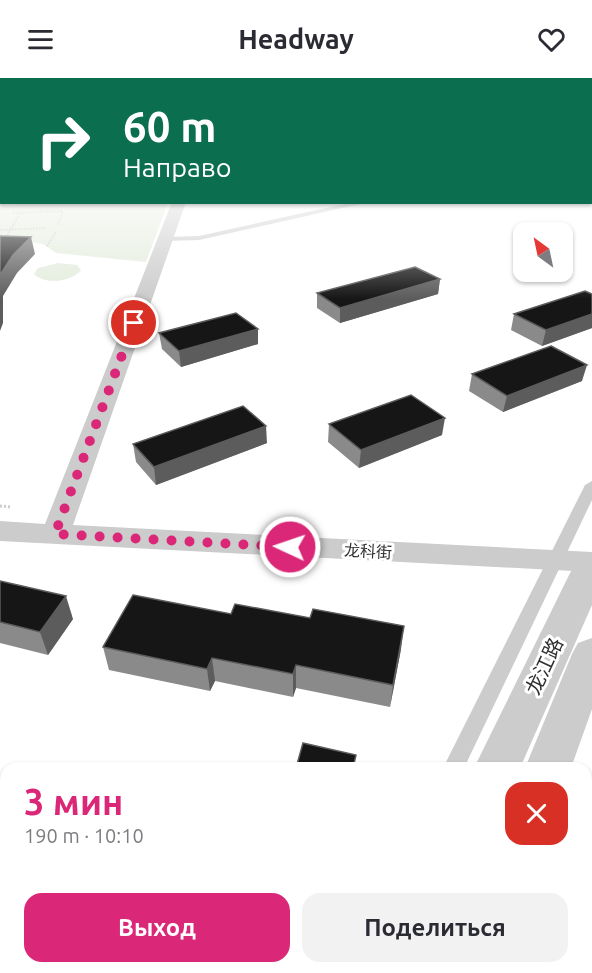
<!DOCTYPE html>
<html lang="ru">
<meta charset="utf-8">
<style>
:root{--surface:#fff;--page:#f2f2f3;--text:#2b2b33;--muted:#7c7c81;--accent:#db2777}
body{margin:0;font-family:Ubuntu,"Noto Sans SC",sans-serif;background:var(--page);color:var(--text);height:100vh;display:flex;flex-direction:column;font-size:22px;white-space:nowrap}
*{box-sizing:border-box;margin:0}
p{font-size:20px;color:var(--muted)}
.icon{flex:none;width:33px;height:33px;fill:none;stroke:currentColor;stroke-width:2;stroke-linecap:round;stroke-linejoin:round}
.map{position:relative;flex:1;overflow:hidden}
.side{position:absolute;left:0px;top:684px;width:592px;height:212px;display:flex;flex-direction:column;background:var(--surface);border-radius:18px 18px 0 0;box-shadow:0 2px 4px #0004}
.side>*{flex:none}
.hud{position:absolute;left:0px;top:0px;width:592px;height:126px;box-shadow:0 2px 4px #0004;background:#0b6e4f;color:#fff;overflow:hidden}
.needle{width:39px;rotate:327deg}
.buttons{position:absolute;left:513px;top:144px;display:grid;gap:12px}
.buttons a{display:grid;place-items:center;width:60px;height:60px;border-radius:12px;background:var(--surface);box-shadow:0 2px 4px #0004;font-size:30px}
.pin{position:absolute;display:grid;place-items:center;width:51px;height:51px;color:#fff;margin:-26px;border:3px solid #fff;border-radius:50%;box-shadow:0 2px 6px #0007}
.me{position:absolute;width:66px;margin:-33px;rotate:273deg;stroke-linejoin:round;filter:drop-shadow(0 0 4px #0008)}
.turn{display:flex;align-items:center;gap:21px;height:126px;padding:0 24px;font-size:27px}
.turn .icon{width:78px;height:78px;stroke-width:2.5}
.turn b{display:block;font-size:42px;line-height:51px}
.round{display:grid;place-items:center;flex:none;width:63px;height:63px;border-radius:18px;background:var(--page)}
.headline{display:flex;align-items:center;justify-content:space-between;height:102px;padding:0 24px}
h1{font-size:36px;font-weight:600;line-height:45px;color:var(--accent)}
.action{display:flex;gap:12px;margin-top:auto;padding:12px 24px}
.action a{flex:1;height:69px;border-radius:18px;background:var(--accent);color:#fff;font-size:24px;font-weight:600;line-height:69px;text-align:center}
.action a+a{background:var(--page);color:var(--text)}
header{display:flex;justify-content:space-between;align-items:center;height:78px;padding:0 24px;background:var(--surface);font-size:27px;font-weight:600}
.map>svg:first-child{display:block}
</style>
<header><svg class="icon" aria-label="menu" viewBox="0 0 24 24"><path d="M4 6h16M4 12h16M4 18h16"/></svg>Headway<svg class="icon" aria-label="heart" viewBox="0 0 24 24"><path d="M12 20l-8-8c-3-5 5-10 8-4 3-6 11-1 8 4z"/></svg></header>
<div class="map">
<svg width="592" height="895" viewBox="0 0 592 895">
<rect width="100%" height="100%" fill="#fff"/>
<g fill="#e4ecdd">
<polygon points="58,124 168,125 146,184 56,175 43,166 0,160 0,127"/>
<path d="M58,185L77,187L81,192C72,204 45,207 34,196L38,190Z"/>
</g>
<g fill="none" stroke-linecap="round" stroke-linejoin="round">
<g stroke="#ccc" stroke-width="2" stroke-dasharray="1.5 1.5" stroke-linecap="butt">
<polyline points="13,135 63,133 58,147"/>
<polyline points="0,152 46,150"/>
<polyline points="6,160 20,135"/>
<polyline points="47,168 56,154"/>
</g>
<polyline stroke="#ccc" stroke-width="3" stroke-dasharray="2 2" stroke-linecap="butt" points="0,428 11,429"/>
<g fill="#ccc" fill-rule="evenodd">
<polygon points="353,124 369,124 199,162 166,163 162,161 166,159 199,158"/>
<polygon points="592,403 592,422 464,690 443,690 585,407"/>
<polygon points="592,728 592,763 586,766 586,730"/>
<polygon points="341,890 368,890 366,895 339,895"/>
<polygon points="530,890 556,890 554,895 528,895"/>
</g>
<g fill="#ccc" fill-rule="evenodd">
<rect x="591" y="99" width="1" height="8"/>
<polygon points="0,120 2,124 9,124 0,129"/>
<polygon points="172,124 186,124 73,447 592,474 592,494 0,463 0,443 45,446"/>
</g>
<g fill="#ccc" fill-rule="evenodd">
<rect x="591" y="96" width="1" height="7"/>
<polygon points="592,475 592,527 520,690 474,690 574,487 580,478"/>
<polygon points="592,560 592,631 571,690 525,690 572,576 578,565"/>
<polygon points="377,890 434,890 432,895 375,895"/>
<polygon points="444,890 500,890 498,895 442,895"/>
</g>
</g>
<g fill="#8a8a8a">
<polygon points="440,201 438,216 340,245 317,230 317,215"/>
<polygon points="592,216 592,250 542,268 511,252 514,236"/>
<polygon points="159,255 258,266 181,289 162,271"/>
<polygon points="472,296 582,303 503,334 469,313"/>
<polygon points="329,346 442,357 359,390 328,364"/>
<polygon points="267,365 156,407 136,384 133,366"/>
<polygon points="0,503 73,541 48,577 0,565"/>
<polygon points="103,569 401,571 390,629 296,610 293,619 215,603 210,613 109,592"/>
<polygon points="0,728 6,729 6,813 0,811"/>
</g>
<g fill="#5c5c5c">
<polygon points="31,159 35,176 17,195 3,218 3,245 0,253 0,197 13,177"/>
<polygon points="440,201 438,216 340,245 340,230"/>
<polygon points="592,236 592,250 542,268 546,252"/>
<polygon points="258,251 258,266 181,289 179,273"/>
<polygon points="587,287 582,303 503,334 507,318"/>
<polygon points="445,340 442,357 359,390 361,372"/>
<polygon points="266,348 267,365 156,407 154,389"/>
<polygon points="66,518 73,541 48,577 40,554"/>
<polygon points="404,548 401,571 390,629 393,607"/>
<polygon points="212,580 215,603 210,613 207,591"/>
<polygon points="296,587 296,610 293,619 293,596"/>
</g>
<g fill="#161616" stroke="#5c5c5c" stroke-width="1.5">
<polygon points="0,158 31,159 13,177 0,197"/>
<polygon points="415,189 440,201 340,230 317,215"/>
<polygon points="585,213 592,216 592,236 546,252 514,236"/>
<polygon points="236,235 258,251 179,273 159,255"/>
<polygon points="551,268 587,287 507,318 472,296"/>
<polygon points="411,317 445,340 361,372 329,346"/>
<polygon points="243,328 266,348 154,389 133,366"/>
<polygon points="0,503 66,518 40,554 0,544"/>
<polygon points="133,517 231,536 235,526 310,540 313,531 404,548 393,607 296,587 293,596 212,580 207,591 103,569"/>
<polygon points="303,665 356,677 353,690 296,690"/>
<polygon points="0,728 6,729 6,796 0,794"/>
</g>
<linearGradient id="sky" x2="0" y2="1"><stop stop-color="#9bc4ea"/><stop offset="0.43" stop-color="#fff"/><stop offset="1" stop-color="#fff" stop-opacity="0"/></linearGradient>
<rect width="592" height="221" fill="url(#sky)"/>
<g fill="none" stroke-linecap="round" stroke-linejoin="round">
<polyline stroke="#db2777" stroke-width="10" stroke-dasharray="0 18" points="134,245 55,456 290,469"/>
</g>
<g text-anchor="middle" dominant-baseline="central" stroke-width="6" stroke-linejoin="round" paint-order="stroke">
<g font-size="16" fill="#2f2f2f" stroke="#fff">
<text transform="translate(368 473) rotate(3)">龙科街</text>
</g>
<g font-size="20" fill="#2f2f2f" stroke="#fff">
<text transform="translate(544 588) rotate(-65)">龙江路</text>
</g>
</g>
</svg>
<div class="buttons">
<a><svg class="needle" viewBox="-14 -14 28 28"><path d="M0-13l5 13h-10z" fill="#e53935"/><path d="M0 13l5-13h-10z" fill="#7c7c81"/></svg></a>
</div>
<div class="pin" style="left:134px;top:245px;background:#d93025"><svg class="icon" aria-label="arrive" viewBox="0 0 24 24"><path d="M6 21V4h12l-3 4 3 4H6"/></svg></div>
<svg class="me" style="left:290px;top:469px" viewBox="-20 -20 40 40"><circle r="17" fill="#db2777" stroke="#fff" stroke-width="3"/><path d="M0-11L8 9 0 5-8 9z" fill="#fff"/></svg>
<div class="hud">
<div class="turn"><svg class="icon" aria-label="right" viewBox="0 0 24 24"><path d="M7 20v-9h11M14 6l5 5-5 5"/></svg><div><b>60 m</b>Направо</div></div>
</div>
<section class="side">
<div class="headline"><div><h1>3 мин</h1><p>190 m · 10:10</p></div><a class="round" style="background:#d93025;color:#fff"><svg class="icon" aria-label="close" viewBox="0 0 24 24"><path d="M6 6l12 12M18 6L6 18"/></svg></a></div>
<div class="action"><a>Выход</a><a>Поделиться</a></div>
</section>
</div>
